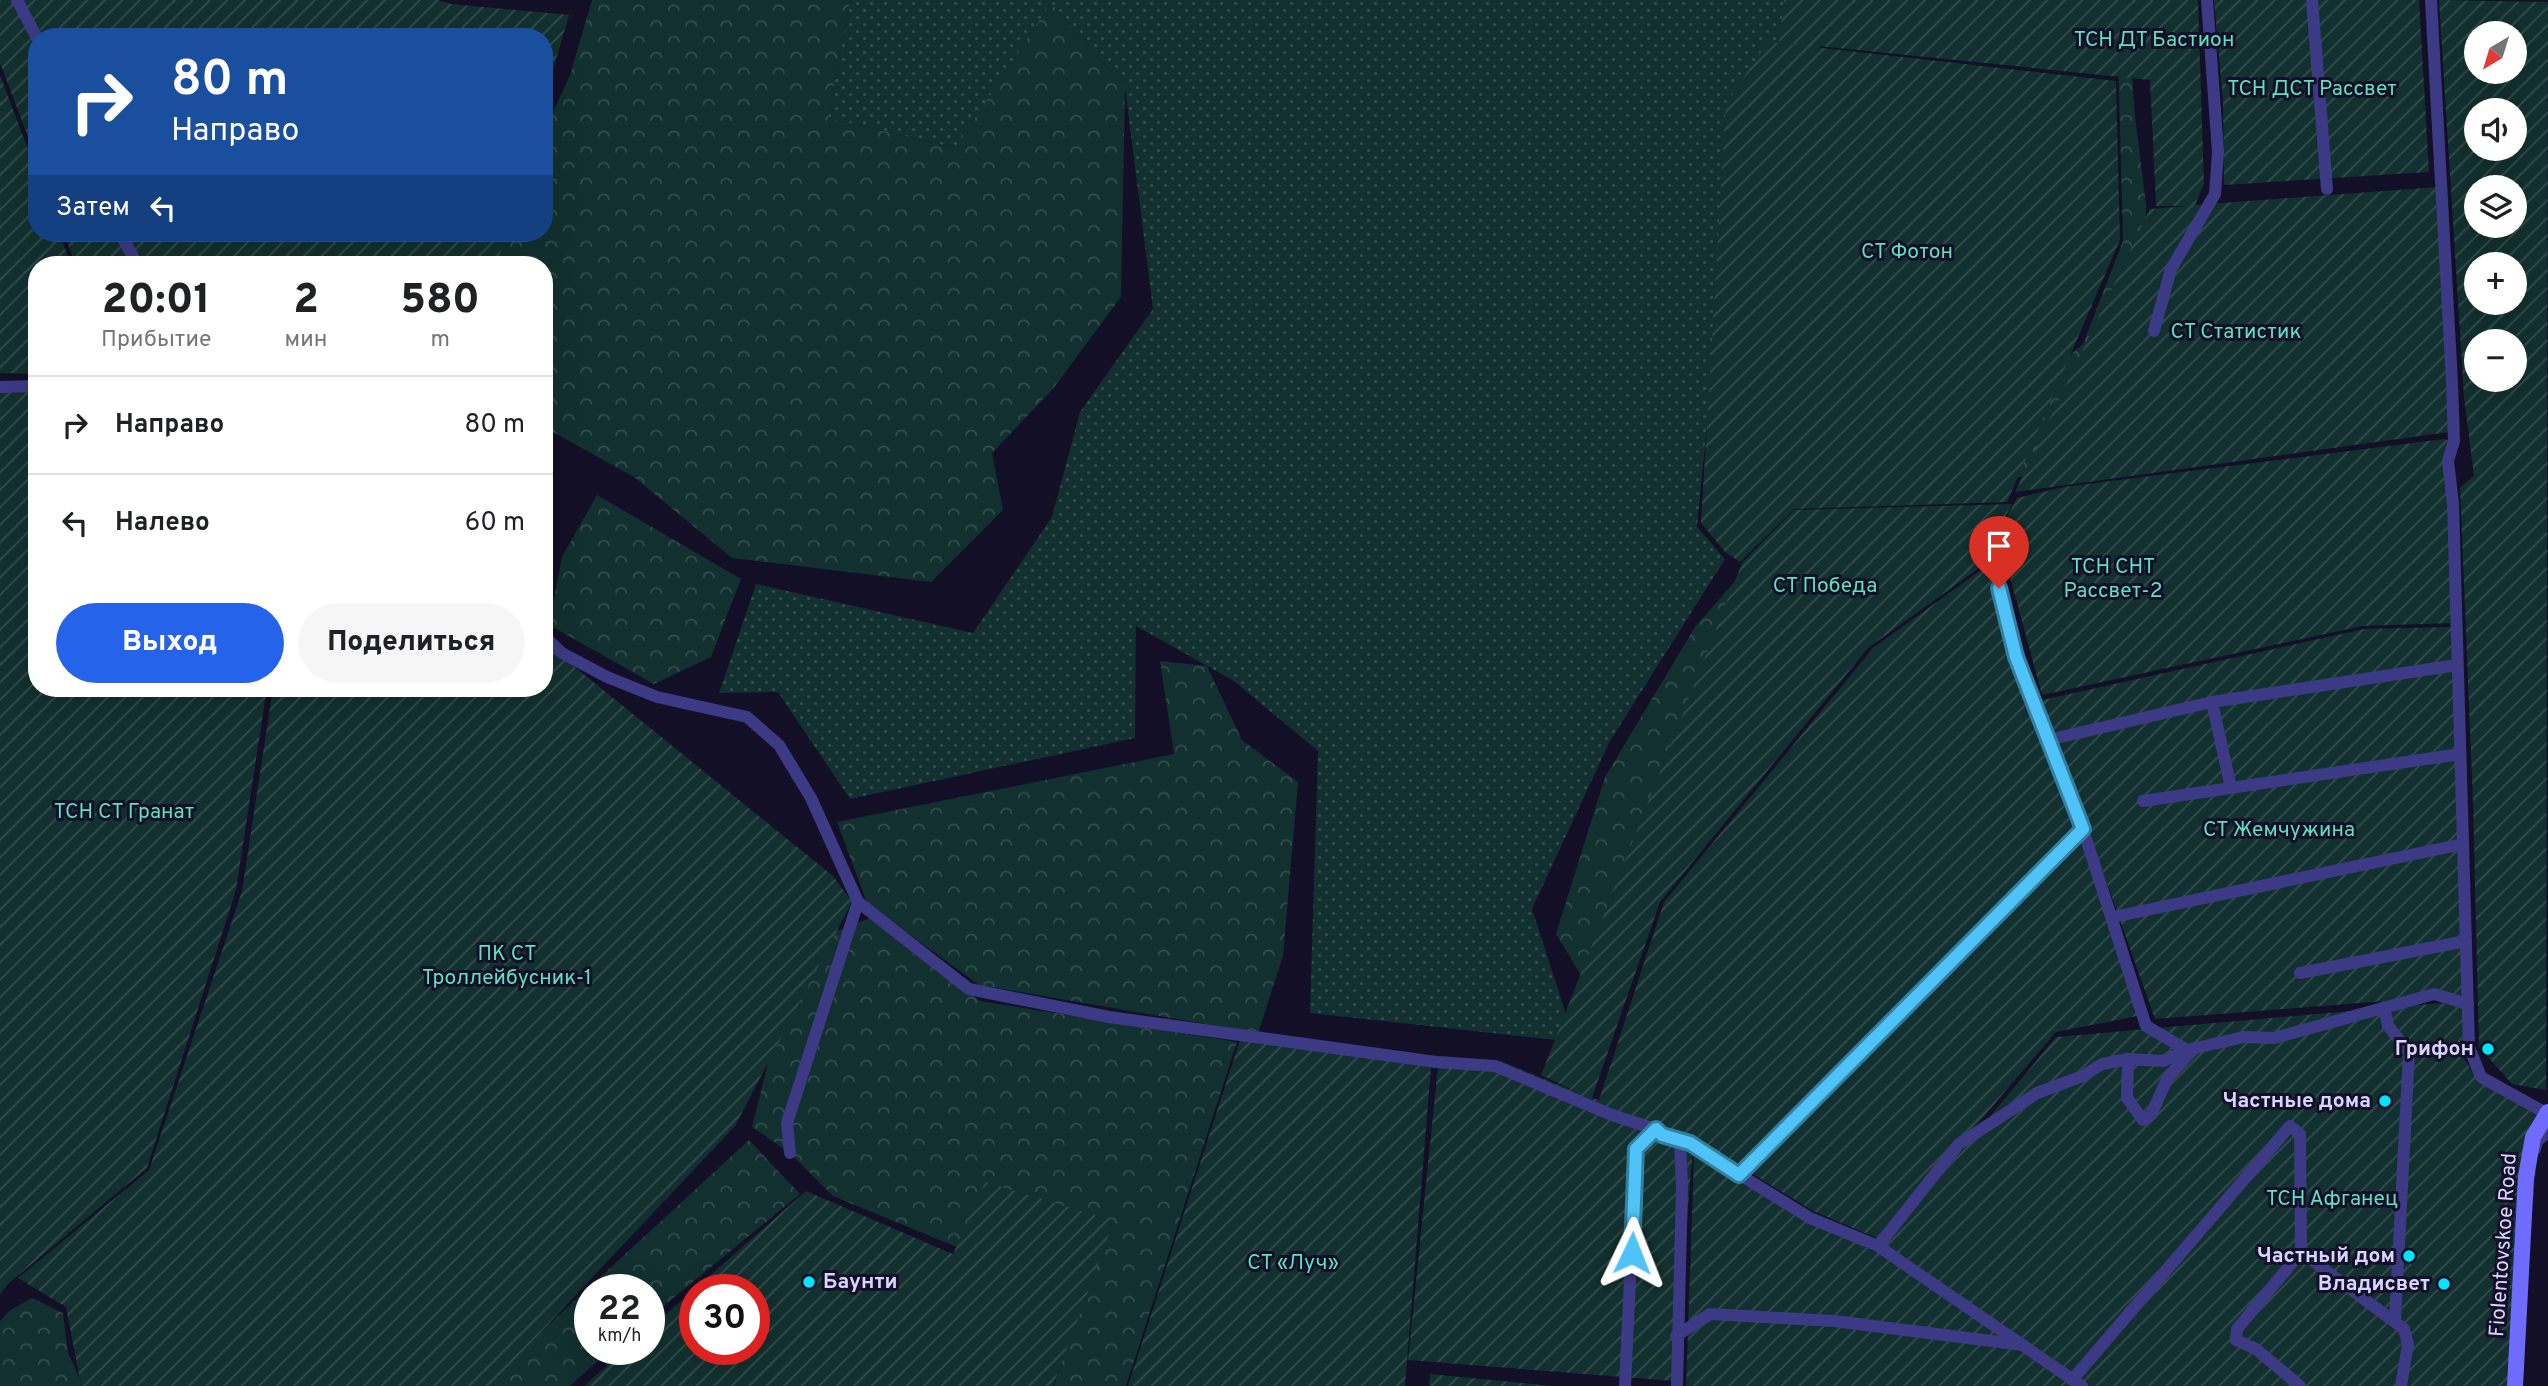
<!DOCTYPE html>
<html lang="ru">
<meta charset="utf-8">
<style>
:root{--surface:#fff;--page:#f6f6f6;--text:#202124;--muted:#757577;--line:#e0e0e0;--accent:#2563eb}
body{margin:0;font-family:Overpass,sans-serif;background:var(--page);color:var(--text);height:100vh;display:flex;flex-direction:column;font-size:26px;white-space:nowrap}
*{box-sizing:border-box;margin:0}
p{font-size:23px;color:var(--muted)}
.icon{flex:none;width:38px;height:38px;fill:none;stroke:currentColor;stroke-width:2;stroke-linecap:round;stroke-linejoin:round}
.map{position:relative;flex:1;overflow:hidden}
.details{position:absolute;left:28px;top:256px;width:525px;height:441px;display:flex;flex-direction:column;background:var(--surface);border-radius:28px;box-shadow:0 7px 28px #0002}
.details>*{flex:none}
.banner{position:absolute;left:28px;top:28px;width:525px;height:214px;border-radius:28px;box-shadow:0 7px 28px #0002;background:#1a4fa0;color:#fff;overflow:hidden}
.needle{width:46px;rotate:218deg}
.buttons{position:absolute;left:2464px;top:21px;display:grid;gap:14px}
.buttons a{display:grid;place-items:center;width:63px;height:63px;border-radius:50%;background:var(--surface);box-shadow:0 7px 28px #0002;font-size:35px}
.speed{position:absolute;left:574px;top:1274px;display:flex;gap:14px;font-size:35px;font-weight:700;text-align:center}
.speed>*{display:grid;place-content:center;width:91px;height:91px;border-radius:50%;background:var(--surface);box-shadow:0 7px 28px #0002;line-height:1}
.speed small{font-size:18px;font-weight:400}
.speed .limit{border:10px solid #d22;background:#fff;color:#111}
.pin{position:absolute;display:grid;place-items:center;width:60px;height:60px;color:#fff;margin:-72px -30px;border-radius:50% 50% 50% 0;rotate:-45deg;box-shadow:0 0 7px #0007}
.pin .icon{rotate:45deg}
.me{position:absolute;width:77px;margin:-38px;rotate:2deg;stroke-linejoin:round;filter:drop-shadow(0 0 5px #0008)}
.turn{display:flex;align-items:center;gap:24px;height:147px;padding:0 28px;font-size:32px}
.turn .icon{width:91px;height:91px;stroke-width:2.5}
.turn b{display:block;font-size:49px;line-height:60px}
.then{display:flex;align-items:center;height:66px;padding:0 28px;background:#0003;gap:14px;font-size:26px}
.eta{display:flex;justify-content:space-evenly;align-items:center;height:119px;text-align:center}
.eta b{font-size:42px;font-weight:800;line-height:49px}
.action{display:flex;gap:14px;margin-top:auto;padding:14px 28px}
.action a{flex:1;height:80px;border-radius:42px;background:var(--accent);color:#fff;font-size:28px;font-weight:800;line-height:80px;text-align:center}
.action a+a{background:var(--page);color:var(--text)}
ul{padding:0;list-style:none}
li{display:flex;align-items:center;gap:21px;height:98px;padding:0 28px;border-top:2px solid var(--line)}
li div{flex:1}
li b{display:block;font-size:26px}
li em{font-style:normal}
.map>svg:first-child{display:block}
</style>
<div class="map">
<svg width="2548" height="1386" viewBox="0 0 2548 1386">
<defs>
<pattern id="grass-dots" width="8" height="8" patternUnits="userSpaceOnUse" patternTransform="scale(1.75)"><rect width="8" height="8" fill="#12302f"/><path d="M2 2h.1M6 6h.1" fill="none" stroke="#344d4e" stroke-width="1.8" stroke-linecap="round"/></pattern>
<pattern id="forest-crowns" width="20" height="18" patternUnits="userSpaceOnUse" patternTransform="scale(1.75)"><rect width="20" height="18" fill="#12302f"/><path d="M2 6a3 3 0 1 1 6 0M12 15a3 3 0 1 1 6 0" fill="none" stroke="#344d4e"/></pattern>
<pattern id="garden-furrows" width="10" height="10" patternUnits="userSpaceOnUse" patternTransform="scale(1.75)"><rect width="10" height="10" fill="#12302f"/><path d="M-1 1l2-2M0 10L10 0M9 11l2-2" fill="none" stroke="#344d4e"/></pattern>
</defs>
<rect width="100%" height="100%" fill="#130f26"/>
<polygon fill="url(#grass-dots)" points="850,0 1813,0 1840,189 1713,362 1697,527 1725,559 1610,741 1532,909 1575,1042 1310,1013 1318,751 1234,681 1136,626 1135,738 850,799 778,692 719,693 756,584 973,633 1052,517 1080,412 1153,309 1125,88 1051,3 956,148 828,118"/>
<g fill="url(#forest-crowns)">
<polygon points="592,0 850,0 828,118 955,148 1051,3 1125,88 1121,297 1052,390 992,453 1003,510 931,582 732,558 634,477 544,427 544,264 493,264 505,233 544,233 544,132 570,75"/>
<polygon points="2127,9 2135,116 2146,204 2146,315 2033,476 1972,480 2017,399 2083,344 2123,241 2118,58"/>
<polygon points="597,495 741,579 711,657 654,684 549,625 562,557"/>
<polygon points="1794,514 1687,774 1607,1018 1556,934 1605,777 1695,627"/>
<polygon points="1160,661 1207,666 1242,740 1298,782 1283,956 1258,1033 979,985 867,903 837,822 1174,754"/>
<polygon points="870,918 980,1001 1237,1042 1126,1386 1054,1386 1068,1341 964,1250 833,1196 790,1153 752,1127 790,974 819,938"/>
<polygon points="749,1140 800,1194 649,1318 649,1290 590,1290 590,1349 611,1349 570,1386 482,1386"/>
<polygon points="32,1298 63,1313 68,1353 83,1386 0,1386 0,1321 9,1311"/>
</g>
<g fill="url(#garden-furrows)" fill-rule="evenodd">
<polygon points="0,0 438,0 451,4 569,15 544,101 544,37 37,37 37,161 0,63"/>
<polygon points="1784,0 2198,0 2204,184 2195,205 2438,187 2449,432 2015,492 2150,209 2188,206 2156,206 2150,80 1779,42"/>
<polygon points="2214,0 2419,0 2429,172 2224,185 2223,102"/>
<path d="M2439,0L2548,2L2546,1090L2512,1084L2479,1047L2473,803L2460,487L2474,476L2464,397ZM2476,33H2515V72H2476ZM2476,110H2515V149H2476ZM2515,187V226H2476V187ZM2476,264H2515V303H2476ZM2476,341H2515V380H2476Z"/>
<polygon points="1768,42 2116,81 2120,240 2007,502 1794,509 1740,562 1725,552 1701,523 1726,103"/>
<polygon points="0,75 37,173 37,233 59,233 71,264 37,264 37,374 0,373"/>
<polygon points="64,233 506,233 497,264 75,264"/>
<polygon points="0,381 37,382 37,688 267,688 236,890 147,1168 9,1283 0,1294"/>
<polygon points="2444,439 2451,441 2454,623 2362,626 2042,695 2001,544 2000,553 1868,648 1660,902 1592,1098 1599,1100 1664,902 1873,648 1999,557 2023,649 2148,1014 2056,1032 1879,1239 1813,1211 1694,1138 1673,1381 1408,1360 1439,1056 1500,1061 1579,1093 1541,1075 1742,563 1794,510 2012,504 2003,522 2002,535 2004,522 2017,498 2064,487"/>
<polygon points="2451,627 2463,995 2155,1019 2042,700 2364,629"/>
<polygon points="544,642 833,876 852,902 735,1126 490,1386 81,1386 66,1307 18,1278 149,1170 242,891 273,688 544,688"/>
<polygon points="2442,1003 2462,1007 2464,1058 2479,1082 2541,1114 2516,1386 1686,1386 1694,1157 1877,1253 2056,1037"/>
<polygon points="1241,1037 1431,1067 1405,1386 1128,1386"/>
<path d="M985,1182L1114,1221L1053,1386H584L626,1349H649V1329L806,1191L953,1254ZM695,1290H754V1349H695Z"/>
<polygon points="1430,1374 1553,1386 1429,1386"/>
</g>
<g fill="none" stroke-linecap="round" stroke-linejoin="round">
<g stroke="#3d3a85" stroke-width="12">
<polyline points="17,0 37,38"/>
<polyline points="2312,0 2327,189"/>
<polyline points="2431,0 2452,383 2454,441 2448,461 2453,504 2469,1047 2481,1077 2546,1113"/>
<polyline points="120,233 137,264"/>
<polyline points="2154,331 2171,269 2215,194 2218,152 2207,0"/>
<polyline points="0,387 37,386"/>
<polyline points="1994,565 2016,657 2083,829 2146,1026 2187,1050 2244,1037 2274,1038 2434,994 2468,1004"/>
<polyline points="544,636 562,653 607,677 657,697 747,717 779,745 811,798 858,902 969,989 1109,1017 1436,1062 1495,1066 1612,1115 1655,1129 1662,1135 1690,1144 1810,1218 1878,1246 2082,1386"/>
<polyline points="2212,702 2231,788"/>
<polyline points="2048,740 2212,702 2457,665"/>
<polyline points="2143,801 2460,754"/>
<polyline points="2113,917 2463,844"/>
<polyline points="2300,973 2466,941"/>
<polyline points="2384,1007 2388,1026 2409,1052 2395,1320"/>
<polyline points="2128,1059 2127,1098 2143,1120 2151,1115 2168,1077 2192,1051"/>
<polyline points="2535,1149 2537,1141 2548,1132"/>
<polyline points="790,1153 787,1123 858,902"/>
<polyline points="1739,1175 2083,829"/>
<polyline points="1878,1246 1959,1144 2037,1093 2083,1076 2102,1064 2128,1059 2163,1061 2187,1050"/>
<polyline points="1676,1336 1710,1314 1834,1321 2023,1345"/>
<polyline points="2072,1380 2290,1126 2300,1134 2301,1252 2404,1329 2408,1344 2401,1386"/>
<polyline points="1625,1386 1636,1149 1655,1129"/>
<polyline points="1677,1386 1682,1188 1680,1140"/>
<polyline points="2300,1386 2256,1349 2236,1340 2237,1329 2301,1252"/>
</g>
<polyline stroke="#6f6bff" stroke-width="16" points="2515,1386 2526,1177 2533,1137 2548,1112"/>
</g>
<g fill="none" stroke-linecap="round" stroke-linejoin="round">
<g stroke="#337fa1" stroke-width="18">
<polyline id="route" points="1632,1253 1636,1149 1656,1129 1662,1135 1690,1143 1739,1175 2083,829 2016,657 1999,588"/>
</g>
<use href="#route" stroke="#4fc3f7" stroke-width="12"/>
</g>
<g fill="#00e5ff" stroke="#130f26" stroke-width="2.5">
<circle cx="2488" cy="1049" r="7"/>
<circle cx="2385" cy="1101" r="7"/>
<circle cx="2409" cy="1256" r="7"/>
<circle cx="809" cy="1282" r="7"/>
<circle cx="2444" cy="1284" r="7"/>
</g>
<g text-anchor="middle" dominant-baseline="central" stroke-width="6" stroke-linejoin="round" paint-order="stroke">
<g font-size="21" fill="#5fe0c0" stroke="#130f26">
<text x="2154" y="40">ТСН ДТ Бастион</text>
<text x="2312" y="89">ТСН ДСТ Рассвет</text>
<text x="1907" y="252">СТ Фотон</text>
<text x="2236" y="332">СТ Статистик</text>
<text x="2113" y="567">ТСН СНТ<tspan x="2113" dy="24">Рассвет-2</tspan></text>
<text x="1825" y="586">СТ Победа</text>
<text x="124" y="812">ТСН СТ Гранат</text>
<text x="2279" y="830">СТ Жемчужина</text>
<text x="507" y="954">ПК СТ<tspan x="507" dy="24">Троллейбусник-1</tspan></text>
<text x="2332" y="1199">ТСН Афганец</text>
<text x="1293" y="1263">СТ «Луч»</text>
</g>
<g font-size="21" font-weight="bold" fill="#d9d4ff" stroke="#130f26" text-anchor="end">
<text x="2474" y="1049">Грифон</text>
<text x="2371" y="1101">Частные дома</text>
<text x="2395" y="1256">Частный дом</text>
<text x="823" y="1282" text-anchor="start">Баунти</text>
<text x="2430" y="1284">Владисвет</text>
</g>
<g font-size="21" fill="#d9d4ff" stroke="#130f26">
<text transform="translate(2504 1245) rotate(-86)">Fiolentovskoe Road</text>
</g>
</g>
</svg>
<div class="buttons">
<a><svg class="needle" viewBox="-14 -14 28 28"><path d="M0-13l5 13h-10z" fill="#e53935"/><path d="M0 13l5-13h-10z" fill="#757577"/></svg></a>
<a><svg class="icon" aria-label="sound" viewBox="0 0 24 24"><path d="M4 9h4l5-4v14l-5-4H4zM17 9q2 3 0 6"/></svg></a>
<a><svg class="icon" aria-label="layers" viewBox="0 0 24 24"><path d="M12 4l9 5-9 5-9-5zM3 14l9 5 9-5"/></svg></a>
<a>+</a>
<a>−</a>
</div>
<div class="speed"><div>22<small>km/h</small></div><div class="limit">30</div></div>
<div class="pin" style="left:1999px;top:588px;background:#d93025"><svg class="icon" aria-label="arrive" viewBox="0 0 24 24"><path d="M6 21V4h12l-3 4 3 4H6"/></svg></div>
<svg class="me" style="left:1632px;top:1253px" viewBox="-20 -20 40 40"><path d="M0-17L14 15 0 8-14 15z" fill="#4fc3f7" stroke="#fff" stroke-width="4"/></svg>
<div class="banner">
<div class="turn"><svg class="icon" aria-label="right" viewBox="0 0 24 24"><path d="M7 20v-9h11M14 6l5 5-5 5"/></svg><div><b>80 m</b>Направо</div></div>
<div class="then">Затем<svg class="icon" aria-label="left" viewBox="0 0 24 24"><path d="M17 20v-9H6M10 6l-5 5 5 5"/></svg></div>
</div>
<section class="details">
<div class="eta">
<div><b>20:01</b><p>Прибытие</p></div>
<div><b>2</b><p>мин</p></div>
<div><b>580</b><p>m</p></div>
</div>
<ul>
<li><svg class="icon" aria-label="right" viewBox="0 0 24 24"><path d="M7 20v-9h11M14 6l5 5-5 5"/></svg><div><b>Направо</b></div><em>80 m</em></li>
<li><svg class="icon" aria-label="left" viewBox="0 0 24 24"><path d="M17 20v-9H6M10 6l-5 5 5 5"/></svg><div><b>Налево</b></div><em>60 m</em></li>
</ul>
<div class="action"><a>Выход</a><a>Поделиться</a></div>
</section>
</div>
